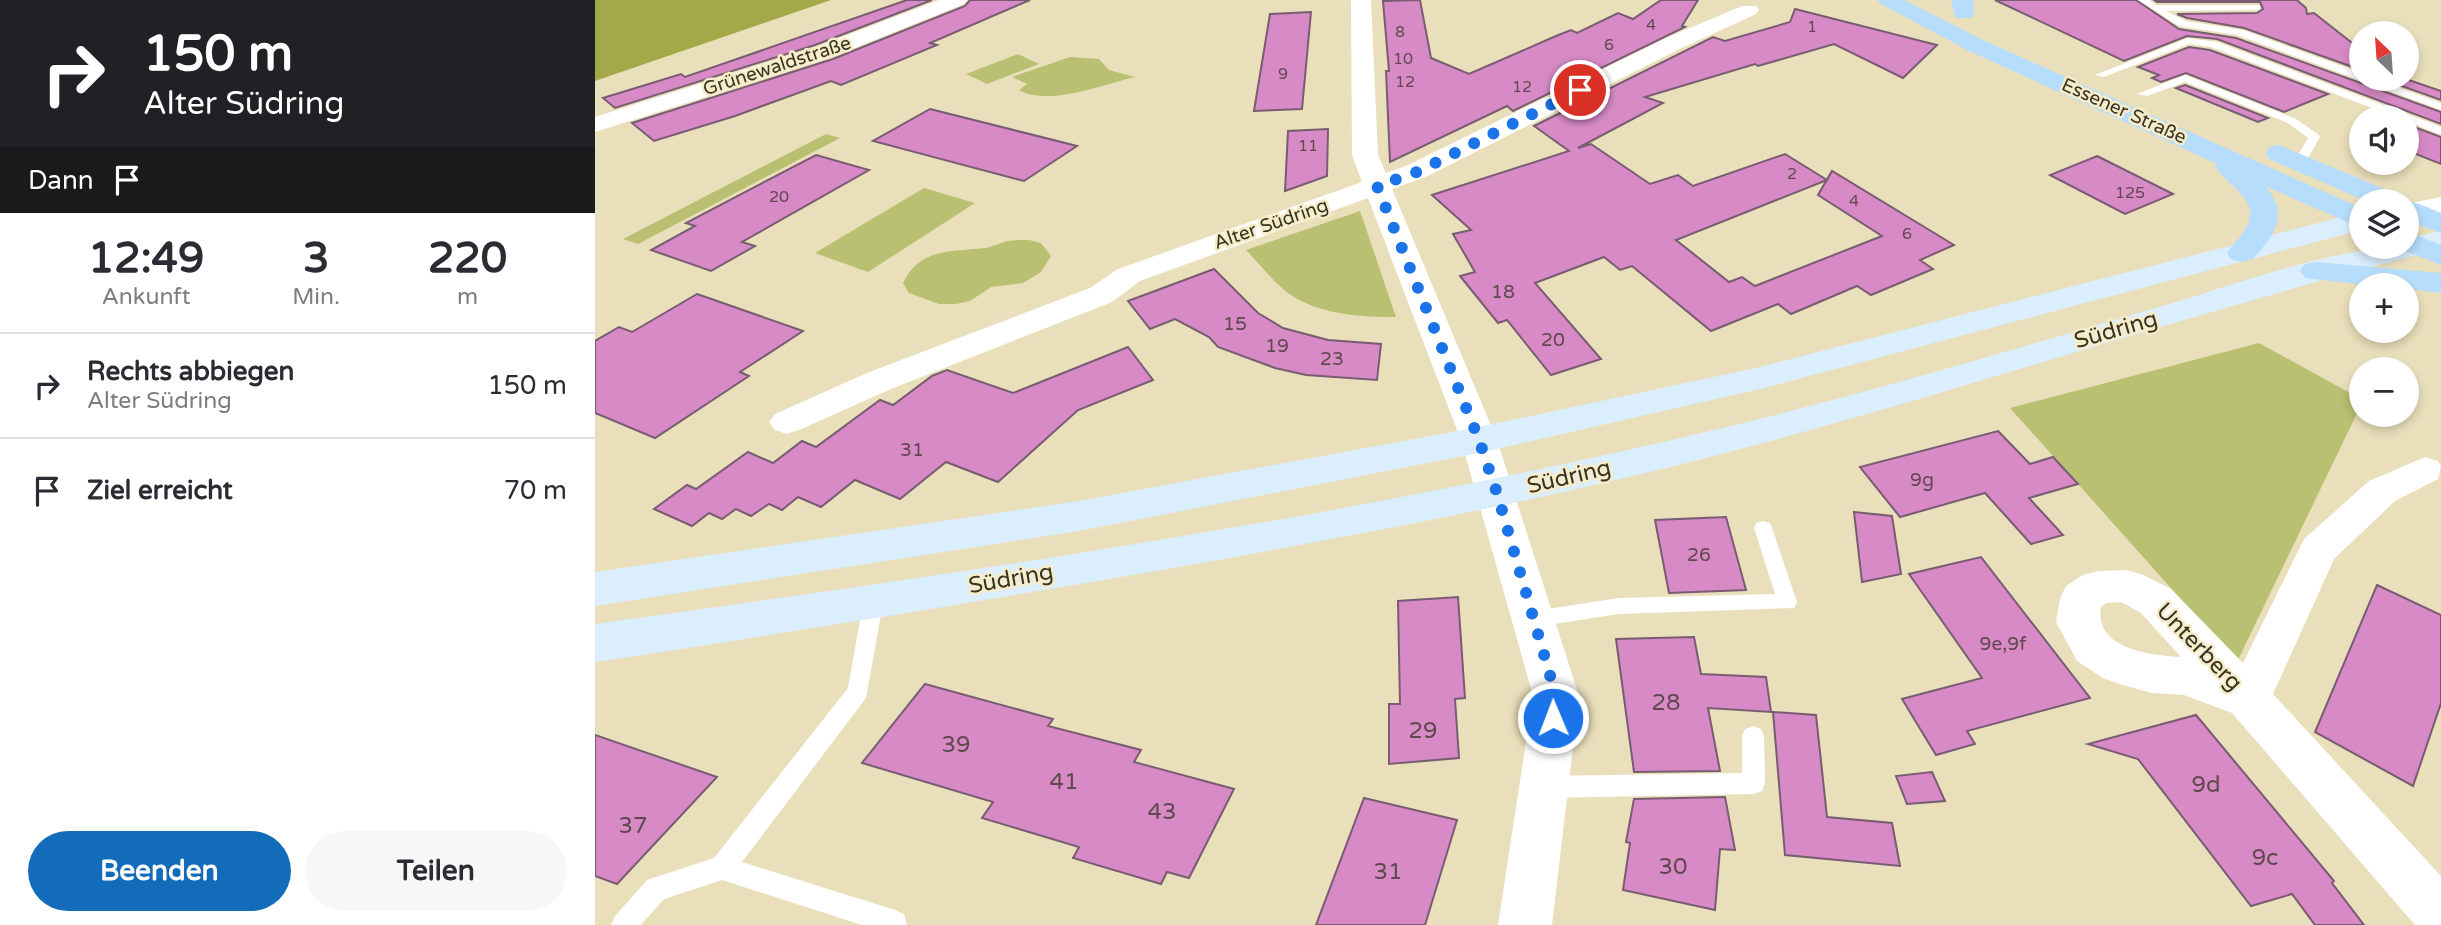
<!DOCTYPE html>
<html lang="de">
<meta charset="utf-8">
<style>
:root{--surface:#fff;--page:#f7f7f7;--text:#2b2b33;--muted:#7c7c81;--line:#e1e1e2;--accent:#126cba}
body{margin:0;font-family:"Varela Round",sans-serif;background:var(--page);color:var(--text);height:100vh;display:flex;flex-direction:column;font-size:26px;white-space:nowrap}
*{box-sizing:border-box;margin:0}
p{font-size:23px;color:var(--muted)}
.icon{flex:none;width:38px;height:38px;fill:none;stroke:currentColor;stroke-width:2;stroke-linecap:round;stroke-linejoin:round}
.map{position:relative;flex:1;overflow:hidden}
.drawer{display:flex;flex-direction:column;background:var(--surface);width:595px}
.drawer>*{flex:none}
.top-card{background:#202124;color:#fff;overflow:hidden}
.needle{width:46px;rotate:335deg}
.controls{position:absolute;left:1754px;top:21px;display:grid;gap:14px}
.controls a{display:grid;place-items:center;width:70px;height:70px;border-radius:50%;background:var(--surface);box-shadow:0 4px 10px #0003;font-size:35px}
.pin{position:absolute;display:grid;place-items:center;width:60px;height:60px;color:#fff;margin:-30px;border:4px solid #fff;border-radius:50%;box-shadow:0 2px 7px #0007}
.me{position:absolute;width:77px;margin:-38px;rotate:359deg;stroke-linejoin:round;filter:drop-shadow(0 0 5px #0008)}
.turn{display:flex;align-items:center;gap:24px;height:147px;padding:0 28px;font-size:32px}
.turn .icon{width:91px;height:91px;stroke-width:2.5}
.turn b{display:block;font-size:49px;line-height:60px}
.then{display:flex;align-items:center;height:66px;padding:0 28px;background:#0003;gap:14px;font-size:26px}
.eta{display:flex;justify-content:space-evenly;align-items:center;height:119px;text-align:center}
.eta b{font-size:42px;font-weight:700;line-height:49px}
.cta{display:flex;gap:14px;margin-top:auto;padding:14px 28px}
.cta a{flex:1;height:80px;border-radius:42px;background:var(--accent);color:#fff;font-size:28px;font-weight:700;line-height:80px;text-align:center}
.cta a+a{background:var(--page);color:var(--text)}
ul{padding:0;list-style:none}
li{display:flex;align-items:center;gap:21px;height:105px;padding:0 28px;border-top:2px solid var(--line)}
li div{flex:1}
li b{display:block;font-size:26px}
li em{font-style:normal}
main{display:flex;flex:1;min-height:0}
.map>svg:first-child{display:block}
</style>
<main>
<section class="drawer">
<div class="top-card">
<div class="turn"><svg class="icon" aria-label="right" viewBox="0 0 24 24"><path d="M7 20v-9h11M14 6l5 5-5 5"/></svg><div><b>150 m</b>Alter Südring</div></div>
<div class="then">Dann<svg class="icon" aria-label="arrive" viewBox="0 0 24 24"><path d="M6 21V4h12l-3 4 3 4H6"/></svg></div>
</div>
<div class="eta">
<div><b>12:49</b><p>Ankunft</p></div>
<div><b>3</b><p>Min.</p></div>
<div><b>220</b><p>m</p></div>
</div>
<ul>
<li><svg class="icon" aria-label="right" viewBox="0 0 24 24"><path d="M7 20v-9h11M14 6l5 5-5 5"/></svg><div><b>Rechts abbiegen</b><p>Alter Südring</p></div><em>150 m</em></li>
<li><svg class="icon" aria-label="arrive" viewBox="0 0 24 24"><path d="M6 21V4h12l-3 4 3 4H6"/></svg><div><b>Ziel erreicht</b></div><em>70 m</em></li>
</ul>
<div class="cta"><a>Beenden</a><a>Teilen</a></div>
</section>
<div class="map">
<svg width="1846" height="925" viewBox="0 0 1846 925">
<rect width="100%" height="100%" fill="#eadfbb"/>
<g fill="#b9c072">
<polygon points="423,54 444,64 392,84 371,74"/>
<path d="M475,57L504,59L514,70L540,77C509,84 454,107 424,90L432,84L417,77Z"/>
<polygon points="231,134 245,138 43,244 28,239"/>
<polygon points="329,188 380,203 273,272 220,253"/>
<path d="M765,211L801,317C767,317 729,315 699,297C681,286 666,265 651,250Z"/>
<path d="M434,240L446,243L456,256L446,272L428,283L396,287L375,301L361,304H344L314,293L308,283C325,247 358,252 390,248C398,247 405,243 412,241C419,240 427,240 434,240Z"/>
<polygon points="1664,343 1766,399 1766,405 1642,662 1415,408"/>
</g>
<polygon fill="#a3a949" points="0,0 236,0 0,81"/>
<g fill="#d78ac5" stroke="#785c71" stroke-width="2">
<polygon points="312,0 337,0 220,45 20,108 8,98 86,74 90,77"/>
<polygon points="375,0 435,0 335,43 342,45 246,85 236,81 140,116 59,141 37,123 238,59 370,6"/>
<polygon points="825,0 836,58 874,74 961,36 976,30 982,33 1023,13 1038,19 1066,0 1103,0 1087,26 1090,27 918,111 912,106 795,162 791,71 794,71 788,1"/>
<polygon points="1400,0 1541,0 1584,29 1641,38 1846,112 1846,124 1622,39 1592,36 1529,61"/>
<polygon points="1559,0 1702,0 1711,8 1712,14 1719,13 1766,50 1766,70 1649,28 1592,18 1582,14 1662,13 1668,9 1665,2 1562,2"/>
<polygon points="1200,9 1342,45 1308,78 1239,44 1163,66 1160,64 1050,97 1068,103 983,148 996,144 1055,184 1083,175 1098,186 1190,154 1232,180 1081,240 1134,282 1147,277 1160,286 1287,236 1223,195 1237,171 1359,245 1325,260 1338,269 1276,295 1262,286 1196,314 1183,304 1116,331 1037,266 1025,270 1009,257 940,283 1006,359 956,375 912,320 903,323 865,276 880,272 858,234 876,230 837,195 974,151 939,126 1118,37 1130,41 1195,22"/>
<polygon points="716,12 707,109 659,111 675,14"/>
<polygon points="1594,47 1615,50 1733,94 1689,112 1591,73 1566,82 1557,78 1564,75 1543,67"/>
<polygon points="1787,79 1811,79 1846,91 1846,100"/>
<polygon points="1590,85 1673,118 1663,122 1581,88"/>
<polygon points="335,109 482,146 429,181 278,141"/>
<polygon points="1811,124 1846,137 1846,164 1811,150"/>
<polygon points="733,129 732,176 690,191 693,131"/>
<polygon points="221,155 274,170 147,242 160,246 116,271 56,250 100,226 91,223"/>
<polygon points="1502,156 1578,194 1530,214 1455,175"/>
<polygon points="619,269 663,313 688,328 733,340 786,344 782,380 711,375 680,368 623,347 614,337 580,319 555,329 533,301"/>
<polygon points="102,294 208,331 145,372 154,376 60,438 0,413 0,341 24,327 37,332"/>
<polygon points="533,347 558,380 483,410 403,482 351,462 305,499 260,480 226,507 203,497 187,510 174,504 156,516 141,509 127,519 114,513 97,526 59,509 92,485 101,489 153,452 178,463 207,441 221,447 285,400 298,405 337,376 352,370 418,393"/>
<polygon points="1403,431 1435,464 1458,457 1483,484 1434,498 1468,535 1436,544 1390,493 1305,517 1265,467"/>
<polygon points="1259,512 1297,516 1306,574 1267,582"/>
<polygon points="1131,517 1151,590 1074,593 1060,520"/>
<polygon points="1386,557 1495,698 1372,731 1380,744 1341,755 1307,699 1387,678 1314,574"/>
<polygon points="1782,585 1846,615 1846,703 1818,786 1720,732"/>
<polygon points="863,597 870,698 860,699 864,758 794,764 794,704 805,704 803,601"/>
<polygon points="1099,637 1106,674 1171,677 1176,712 1113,708 1125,771 1039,772 1021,639"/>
<polygon points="330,684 458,719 453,726 546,750 539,762 639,789 594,878 572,872 566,884 478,858 484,847 387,818 398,802 267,763"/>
<polygon points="1178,712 1221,715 1232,817 1297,823 1305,866 1190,855"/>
<polygon points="1601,715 1739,881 1737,883 1769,925 1720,925 1697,894 1656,906 1543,759 1493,744"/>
<polygon points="0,735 122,777 22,884 0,876"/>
<polygon points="1337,772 1350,801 1312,804 1301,776"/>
<polygon points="1130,797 1140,850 1125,849 1120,910 1028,890 1035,843 1031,842 1039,799"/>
<polygon points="769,798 862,820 830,925 721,925"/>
</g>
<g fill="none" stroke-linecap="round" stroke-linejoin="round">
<g fill="#fff" fill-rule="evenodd">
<polygon points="1543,0 1554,0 1561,5 1665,5 1665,9 1662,10 1571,11 1591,21 1648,30 1766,73 1766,79 1780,79 1846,103 1846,110 1642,35 1584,26"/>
<polygon points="1593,38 1622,42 1815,115 1846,127 1846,135 1811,121 1811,117 1801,117 1616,47 1594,44 1509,77 1500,75"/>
<polygon points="1590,75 1701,119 1723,134 1725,137 1709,165 1701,165 1699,162 1713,138 1693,123 1590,82 1552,96 1542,94"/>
<polygon points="1168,521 1175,523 1177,528 1202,602 1199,608 1024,614 939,627 932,625 929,619 932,613 939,611 1024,598 1180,594 1159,528 1161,523"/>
<polygon points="278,595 285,597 288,603 271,698 147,862 300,910 309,914 312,925 267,925 127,880 69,899 46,925 16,925 20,916 52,880 119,858 253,688 268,603 271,597"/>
<polygon points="1158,726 1166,729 1169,736 1170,783 1167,791 1159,794 949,798 941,795 937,787 941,779 949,776 1147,773 1147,736 1150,729"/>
</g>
<g fill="#fff" fill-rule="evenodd">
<polygon points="344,0 372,0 369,4 237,57 0,132 0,117 221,47"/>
<polygon points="756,0 776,0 783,155 791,173 813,165 1071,38 1147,6 1161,6 1164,10 1161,14 1087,48 831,177 797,189 902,440 984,696 957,925 903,925 938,696 866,440 773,198 545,281 517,302 296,389 204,430 192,434 180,430 174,422 180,414 272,373 495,288 523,269 767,182 757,155"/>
<polygon points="1846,197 1846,213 1811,218 1811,204"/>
<path d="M1830,457L1843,461L1846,466L1843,479L1800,501L1739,559L1678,694L1846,876V925H1820L1637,713L1589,695L1557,693L1524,684L1508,678L1482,661L1461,622L1465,598L1471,586L1488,575L1503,571L1531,570L1546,574L1576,589L1648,663L1709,539L1774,481ZM1526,602L1546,613L1586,657C1555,655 1499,649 1506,607L1511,603Z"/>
</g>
<g fill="#daeefe" fill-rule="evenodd">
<polygon points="1766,212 1766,230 1165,389 884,453 484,531 0,606 0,572 484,501 884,427 1165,367"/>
<path d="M1846,231V249C1603,310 1365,392 1123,455C942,502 757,536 573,569C382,602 192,633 0,662V624C375,572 751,518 1119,430C1270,394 1419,349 1568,306C1640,285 1738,247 1811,247V239Z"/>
</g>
<g fill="#b6ddfc" fill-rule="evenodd">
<path d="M1282,0H1309L1390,41L1766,208V228L1670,186C1696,216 1679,234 1658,259L1647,262L1636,259L1632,253C1638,244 1647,236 1652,226C1665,199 1633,186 1620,167L1622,164L1374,51L1286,4Z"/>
<polygon points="1356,0 1378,0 1379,13 1376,18 1360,18"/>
<path d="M1684,145L1804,195L1808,201C1821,201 1834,208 1846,213V233L1811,220V201H1771L1674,159L1671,153L1674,147Z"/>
<polygon points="1811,231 1846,245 1846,265 1801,247 1811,247"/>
<polygon points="1721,262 1846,273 1846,293 1811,289 1811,285 1771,285 1710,278 1705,271 1710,264"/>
</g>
</g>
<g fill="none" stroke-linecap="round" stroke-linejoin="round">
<polyline stroke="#1a73e8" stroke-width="12" stroke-dasharray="0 21.6" points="958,718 961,696 902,493 884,440 782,186 822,172 985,90"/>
</g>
<g text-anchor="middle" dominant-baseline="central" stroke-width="5" stroke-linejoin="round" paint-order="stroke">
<g font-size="16" fill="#60494d">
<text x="1056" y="25">4</text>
<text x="1217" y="27">1</text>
<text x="805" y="32">8</text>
<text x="1014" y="45">6</text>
<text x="808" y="59">10</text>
<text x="688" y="74">9</text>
<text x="810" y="82">12</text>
<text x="927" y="87">12</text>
<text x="713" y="146">11</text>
<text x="1197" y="174">2</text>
<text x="1535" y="193">125</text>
<text x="184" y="197">20</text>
<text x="1259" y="201">4</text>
<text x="1312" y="234">6</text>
</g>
<g font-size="19" fill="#383325" stroke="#f7ecc8">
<text transform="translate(182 66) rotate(-18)">Grünewaldstraße</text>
<text transform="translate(1529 111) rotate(24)">Essener Straße</text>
<text transform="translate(676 224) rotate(-19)">Alter Südring</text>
</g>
<g font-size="19" fill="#60494d">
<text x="908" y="292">18</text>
<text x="640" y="324">15</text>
<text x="958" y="340">20</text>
<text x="682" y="346">19</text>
<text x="737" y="359">23</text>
<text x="317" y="450">31</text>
<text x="1327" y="480">9g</text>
<text x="1104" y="555">26</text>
<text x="1408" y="644">9e,9f</text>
</g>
<g font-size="23" fill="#383325" stroke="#f7ecc8">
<text transform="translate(1521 330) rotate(-16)">Südring</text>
<text transform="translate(974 477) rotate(-13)">Südring</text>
<text transform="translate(416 579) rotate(-10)">Südring</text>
<text transform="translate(1604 647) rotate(46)">Unterberg</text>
</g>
<g font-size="23" fill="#60494d">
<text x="1071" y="703">28</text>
<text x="828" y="731">29</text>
<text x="361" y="745">39</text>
<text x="469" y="782">41</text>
<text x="1611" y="785">9d</text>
<text x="567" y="812">43</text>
<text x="38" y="826">37</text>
<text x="1670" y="858">9c</text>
<text x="1078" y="867">30</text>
<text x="793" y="872">31</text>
</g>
</g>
</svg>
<div class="controls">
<a><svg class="needle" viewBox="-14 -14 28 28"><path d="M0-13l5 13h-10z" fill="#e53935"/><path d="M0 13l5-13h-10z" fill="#7c7c81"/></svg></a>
<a><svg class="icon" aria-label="sound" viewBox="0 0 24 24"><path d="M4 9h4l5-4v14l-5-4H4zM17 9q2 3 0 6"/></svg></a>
<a><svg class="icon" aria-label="layers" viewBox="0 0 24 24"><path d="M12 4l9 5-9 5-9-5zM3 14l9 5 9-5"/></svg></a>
<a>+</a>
<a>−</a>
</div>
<div class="pin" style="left:985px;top:90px;background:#d93025"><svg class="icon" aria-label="arrive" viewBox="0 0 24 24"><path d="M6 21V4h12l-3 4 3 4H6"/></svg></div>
<svg class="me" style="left:958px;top:718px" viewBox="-20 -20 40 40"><circle r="17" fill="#1a73e8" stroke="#fff" stroke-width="3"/><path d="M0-11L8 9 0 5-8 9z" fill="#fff"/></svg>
</div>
</main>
